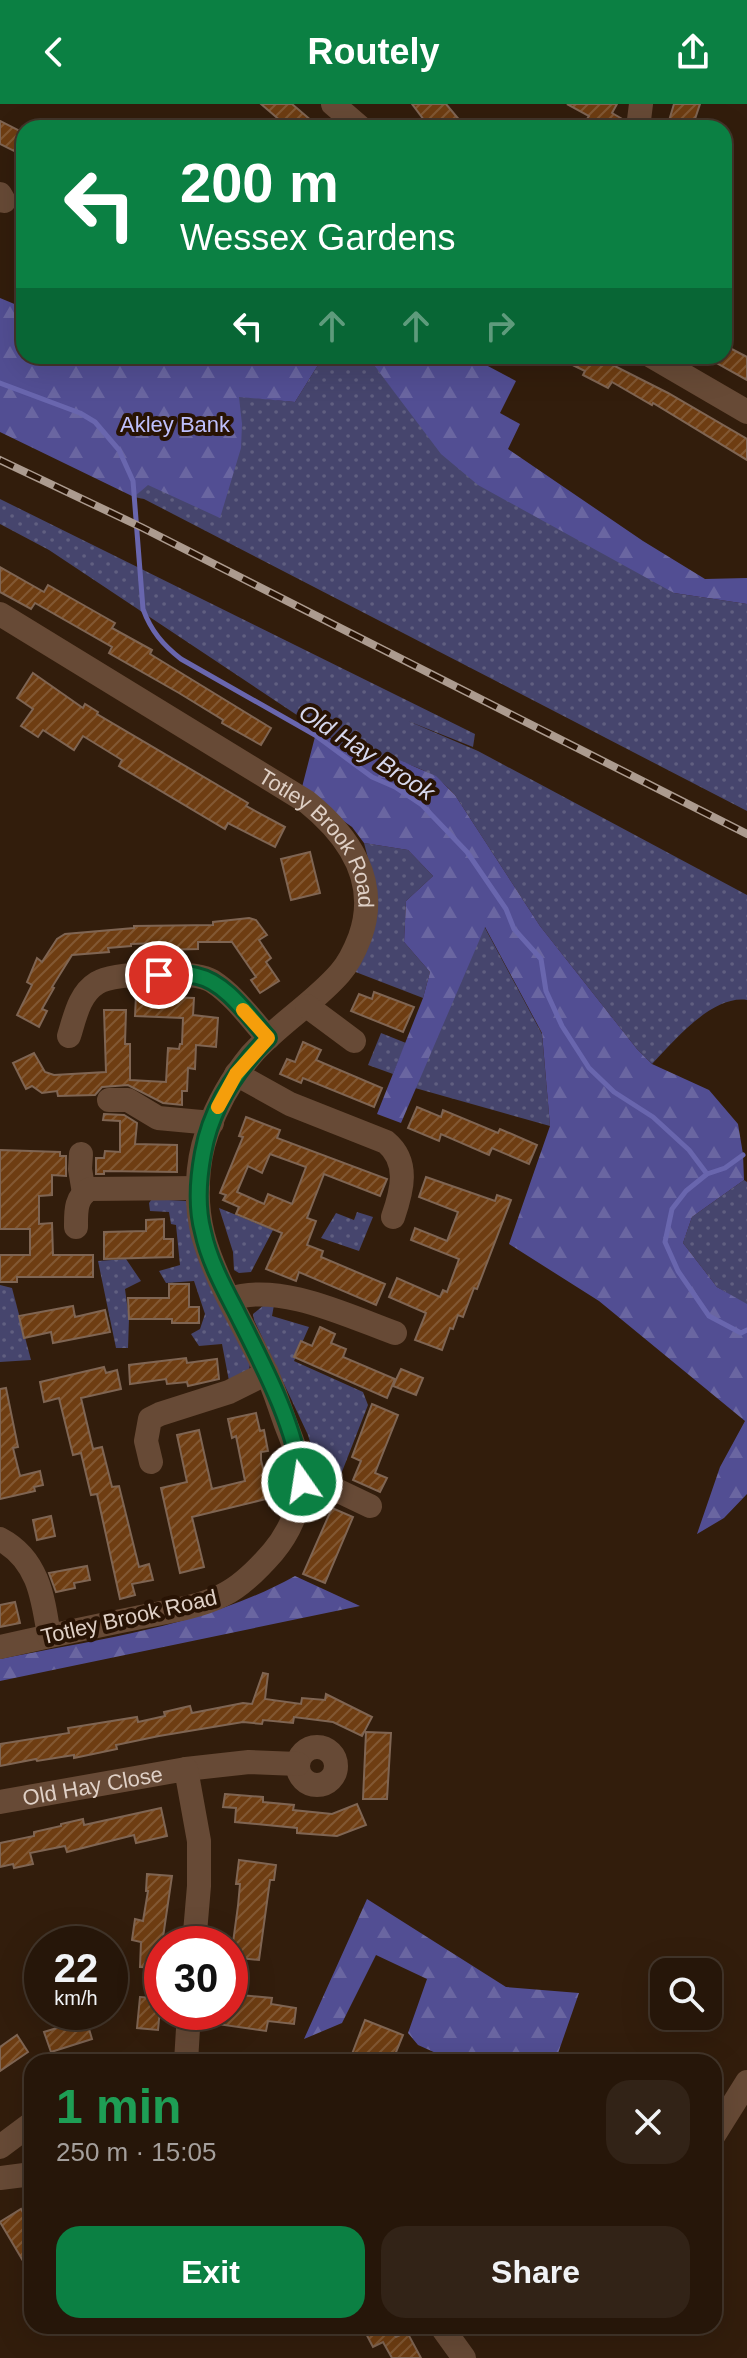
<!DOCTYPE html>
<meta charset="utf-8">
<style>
:root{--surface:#261609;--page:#322317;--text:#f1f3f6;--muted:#a49f9c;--line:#42352a;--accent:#0b8043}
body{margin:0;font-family:Helvetica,sans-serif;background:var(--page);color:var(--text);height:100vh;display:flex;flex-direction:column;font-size:30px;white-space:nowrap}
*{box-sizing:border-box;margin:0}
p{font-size:26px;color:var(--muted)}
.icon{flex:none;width:44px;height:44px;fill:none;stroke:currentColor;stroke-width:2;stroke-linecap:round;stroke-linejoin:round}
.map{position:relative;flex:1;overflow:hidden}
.drawer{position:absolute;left:24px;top:1950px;width:698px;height:280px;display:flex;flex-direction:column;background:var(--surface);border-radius:24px;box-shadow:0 8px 32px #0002,0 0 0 2px var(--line)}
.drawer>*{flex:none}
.banner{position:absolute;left:16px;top:16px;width:716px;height:244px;border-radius:24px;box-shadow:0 8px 32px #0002,0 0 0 2px var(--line);background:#0b8043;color:#fff;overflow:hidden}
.tools{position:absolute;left:650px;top:1854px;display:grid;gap:16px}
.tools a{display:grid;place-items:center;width:72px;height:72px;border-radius:16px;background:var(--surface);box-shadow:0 8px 32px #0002,0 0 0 2px var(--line);font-size:40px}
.speed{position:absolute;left:24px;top:1822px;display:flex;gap:16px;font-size:40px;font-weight:700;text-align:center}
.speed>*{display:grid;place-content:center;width:104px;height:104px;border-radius:50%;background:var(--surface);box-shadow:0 8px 32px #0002,0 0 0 2px var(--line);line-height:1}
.speed small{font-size:20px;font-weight:400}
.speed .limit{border:12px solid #d22;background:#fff;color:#111}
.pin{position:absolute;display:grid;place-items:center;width:68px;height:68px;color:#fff;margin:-34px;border:4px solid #fff;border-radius:50%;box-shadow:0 2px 8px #0007}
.me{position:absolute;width:88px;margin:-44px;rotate:347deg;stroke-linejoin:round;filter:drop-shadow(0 0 6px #0008)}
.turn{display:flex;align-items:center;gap:28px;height:168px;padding:0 32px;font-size:36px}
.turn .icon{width:104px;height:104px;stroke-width:2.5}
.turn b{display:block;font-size:56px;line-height:68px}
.lanes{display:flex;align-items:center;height:76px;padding:0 32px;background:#0003;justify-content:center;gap:40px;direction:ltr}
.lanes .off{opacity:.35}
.round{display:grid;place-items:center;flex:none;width:84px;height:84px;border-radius:24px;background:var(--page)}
.overview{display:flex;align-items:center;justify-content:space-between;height:136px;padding:0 32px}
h1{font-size:48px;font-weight:700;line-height:60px;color:#1e9e55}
.action{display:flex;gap:16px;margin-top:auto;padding:16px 32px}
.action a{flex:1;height:92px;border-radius:24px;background:var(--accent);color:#fff;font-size:32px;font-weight:700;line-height:92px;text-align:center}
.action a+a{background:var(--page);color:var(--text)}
header{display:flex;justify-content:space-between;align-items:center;height:104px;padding:0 32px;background:var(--accent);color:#fff;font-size:36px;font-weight:700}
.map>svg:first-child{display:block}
</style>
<header><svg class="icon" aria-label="back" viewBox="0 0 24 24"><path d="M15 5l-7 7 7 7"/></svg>Routely<svg class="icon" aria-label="share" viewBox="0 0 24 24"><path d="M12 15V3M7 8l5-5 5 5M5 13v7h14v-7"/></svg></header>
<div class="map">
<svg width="747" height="2254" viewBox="0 0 747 2254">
<defs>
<pattern id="grass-dots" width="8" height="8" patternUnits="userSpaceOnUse" patternTransform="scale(2)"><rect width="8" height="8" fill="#46456d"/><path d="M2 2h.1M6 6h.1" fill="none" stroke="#605f80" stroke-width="1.8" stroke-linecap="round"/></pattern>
<pattern id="forest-firs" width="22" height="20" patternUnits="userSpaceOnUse" patternTransform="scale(2)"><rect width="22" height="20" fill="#524e93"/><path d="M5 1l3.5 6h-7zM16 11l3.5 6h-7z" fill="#6a66a1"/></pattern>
<pattern id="building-hatch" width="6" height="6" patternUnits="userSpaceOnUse" patternTransform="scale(2)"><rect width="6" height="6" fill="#6e3d12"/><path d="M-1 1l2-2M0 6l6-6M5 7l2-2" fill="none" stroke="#825833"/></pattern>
</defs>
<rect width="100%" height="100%" fill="#321d0c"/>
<g fill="url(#grass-dots)">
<polygon points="352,252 367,252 395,288 674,489 747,500 747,707 144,395 134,393 238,292 295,298 318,261"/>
<path d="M0,395L475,630L473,643L408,617L478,647L747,791V896C712,891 675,936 652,960L637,945L540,822L455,691C432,663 394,653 360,653L49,446L0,420Z"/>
<path d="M364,739L408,746L433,772L406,797L404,838L430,868L423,894L353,867C383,811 380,799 364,739Z"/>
<polygon points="484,822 542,930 550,1022 415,984"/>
<polygon points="381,929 406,939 393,970 368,961"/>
<polygon points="744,1076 747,1078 747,1200 745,1200 717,1183 683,1139 692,1113"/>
<polygon points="152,1095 186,1097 189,1102 250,1260 249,1266 229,1277 222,1240 199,1242 191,1230 200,1225 205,1210 194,1177 166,1179 159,1167 180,1161 176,1121 171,1120 169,1108 150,1107 149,1099"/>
<polygon points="219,1104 273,1126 251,1168 239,1169 234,1166 233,1148"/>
<polygon points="357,1108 373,1113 359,1147 321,1134 336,1109 354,1116"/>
<polygon points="126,1155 141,1177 125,1185 129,1215 128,1244 116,1244 98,1157"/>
<polygon points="0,1181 12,1184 31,1256 0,1258"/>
<polygon points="264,1201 274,1201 272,1212 309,1223 294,1257 363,1288 368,1301 338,1378 326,1373 317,1362 308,1331 254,1216 253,1210"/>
</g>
<g fill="url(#forest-firs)">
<polygon points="0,194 24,204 24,252 352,252 318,261 295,298 239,293 242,320 241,344 220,414 148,381 134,393 0,328"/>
<polygon points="367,252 469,252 516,277 500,309 520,320 508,345 643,437 705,475 747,474 747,500 674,489 478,381 441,350"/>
<polygon points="317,625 360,653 397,655 436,672 455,691 540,822 637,945 652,960 709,986 738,1020 743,1050 744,1076 692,1113 683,1139 717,1183 747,1200 747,1390 724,1414 697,1430 720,1363 745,1317 599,1197 509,1140 550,1022 542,929 485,823 401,1019 377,1010 423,894 430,868 404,838 406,797 433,772 408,746 364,739 352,723 301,687"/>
<path d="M295,1472L360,1502L0,1577V1555C100,1535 205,1522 295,1472Z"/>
<polygon points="367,1795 506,1883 579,1889 555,1958 456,1958 418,1941 408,1929 427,1875 376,1851 342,1919 304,1935"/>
</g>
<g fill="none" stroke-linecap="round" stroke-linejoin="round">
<g stroke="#6966ae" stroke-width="5">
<path d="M0,279L80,309L95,318L119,346L133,377L143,505C151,527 163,541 181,555L315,631L372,673L395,683L422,701L467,748L506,805L514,825L541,855L546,887L562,922L589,964L614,988L653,1013L689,1046L707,1070L686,1087L672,1105L665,1138L678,1167L709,1212L741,1229L747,1226"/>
<polyline points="707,1070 725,1064 743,1051"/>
</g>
</g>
<g fill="url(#building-hatch)" stroke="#7f6553" stroke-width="2" fill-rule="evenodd">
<polygon points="261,0 292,0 320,24 289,24"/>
<polygon points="412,0 446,0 461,18 454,24 430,24"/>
<polygon points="567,0 617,0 612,9 624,16 623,24 581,24 589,12"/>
<polygon points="674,0 700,0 692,24 670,24 671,21 668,20"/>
<polygon points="0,17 24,29 24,52 0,40"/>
<polygon points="724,241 747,253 747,276 704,252 724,252"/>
<polygon points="554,252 595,252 668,289 747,335 747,356 653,299 652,301 612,278 608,284 583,271 585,267"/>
<polygon points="0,463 44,488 48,481 115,519 112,524 152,546 150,550 271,624 261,641 222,619 223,616 179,589 109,549 112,543 35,499 31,505 0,488"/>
<polygon points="33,569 83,604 85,600 98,608 97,610 248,699 246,702 285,723 275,743 228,719 225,725 119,662 122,656 83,632 74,646 43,626 38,633 21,622 33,605 17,594"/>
<polygon points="310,748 320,789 291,796 281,755"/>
<polygon points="249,814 256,816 267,831 259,836 271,854 266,858 279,877 260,889 251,876 256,873 232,838 198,838 198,845 158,846 157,839 131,840 131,842 108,844 109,848 72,851 52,883 54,884 42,905 47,907 39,923 17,911 32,881 27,878 37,854 42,858 57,835 65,830 134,824 134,822 213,821 213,818"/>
<polygon points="374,888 414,903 403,928 351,907 359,890 372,895"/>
<polygon points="136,892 194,894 193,911 218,914 216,943 196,941 195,965 188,964 187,987 182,987 182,1001 163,999 128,981 102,983 95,991 58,992 57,987 42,989 32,982 26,985 13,959 34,949 45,968 54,971 106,968 104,906 126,906 125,940 130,940 130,976 166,978 168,944 179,945 180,940 182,940 183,914 135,912"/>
<polygon points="303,938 321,946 316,956 382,984 374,1003 303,974 301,979 280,970 287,955 295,958"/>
<polygon points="417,1003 441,1013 443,1006 498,1029 500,1025 537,1041 529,1060 492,1044 489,1051 441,1030 439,1037 408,1024"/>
<polygon points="104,1010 124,1011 137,1019 135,1040 177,1041 177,1068 104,1067 104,1070 96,1070 96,1054 104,1054 105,1047 120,1048 120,1017 103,1016"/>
<path d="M246,1013L280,1026L277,1034L387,1075L380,1092L324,1070L307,1114L316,1117L307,1141L323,1147L321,1153L385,1180L376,1201L299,1168L296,1177L266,1165L282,1129L236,1110L239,1103L223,1096L226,1091L220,1089L243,1033L239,1032ZM270,1050L306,1063L292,1100L268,1090L264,1100L237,1088L248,1062L262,1069Z"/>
<polygon points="0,1046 60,1048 60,1052 66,1052 66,1072 52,1071 52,1091 39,1092 39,1120 52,1119 53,1151 93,1151 93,1173 17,1173 17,1178 0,1178 0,1151 30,1151 30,1125 0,1125"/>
<polygon points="426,1073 495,1097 497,1091 511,1096 477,1185 474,1184 463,1213 458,1211 453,1225 450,1224 442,1246 415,1236 426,1209 389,1193 397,1174 440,1193 443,1186 447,1188 459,1155 411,1136 415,1124 447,1137 458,1108 419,1093"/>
<polygon points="164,1115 164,1135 173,1135 173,1153 104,1155 104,1128 146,1127 146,1116"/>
<polygon points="169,1180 189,1180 189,1203 199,1203 199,1219 172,1219 172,1215 129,1215 128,1194 169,1194"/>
<polygon points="73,1202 75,1213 105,1206 110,1228 53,1239 51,1228 24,1234 19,1212"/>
<polygon points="320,1223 335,1230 331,1239 346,1245 343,1253 395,1275 387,1294 294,1253 301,1237 312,1242"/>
<polygon points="186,1254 187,1259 217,1255 219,1275 188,1282 187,1278 167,1280 166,1275 130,1280 129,1261"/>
<polygon points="104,1263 106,1269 117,1266 121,1285 81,1294 93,1345 102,1343 112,1383 119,1382 139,1463 149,1460 153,1476 132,1480 135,1491 120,1495 97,1390 91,1391 81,1349 73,1351 59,1294 44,1298 40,1278"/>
<polygon points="401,1265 423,1274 416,1291 393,1282"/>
<polygon points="6,1284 18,1343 13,1344 20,1372 40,1367 43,1381 34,1383 35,1387 0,1395 0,1285"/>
<polygon points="372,1300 398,1311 375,1369 387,1374 380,1388 353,1376 361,1357 352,1353"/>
<polygon points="256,1309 260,1327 264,1326 268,1347 261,1348 261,1356 270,1394 192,1413 204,1463 180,1469 161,1384 187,1378 177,1331 199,1326 212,1385 245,1377 236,1332 232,1334 228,1315"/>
<polygon points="332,1404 353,1413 325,1479 303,1470"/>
<polygon points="51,1412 55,1432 37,1436 33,1416"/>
<polygon points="87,1462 90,1476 74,1479 75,1484 56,1488 49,1469"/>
<polygon points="15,1498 20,1519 0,1523 0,1501"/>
<polygon points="263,1569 268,1570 265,1595 301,1600 302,1594 325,1596 326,1590 372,1613 362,1632 333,1618 294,1613 293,1619 263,1616 262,1620 243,1618 159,1632 116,1641 117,1645 74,1654 74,1651 37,1657 36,1655 0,1662 0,1640 69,1629 68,1624 137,1613 138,1618 165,1612 164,1608 190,1602 192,1609 243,1599 252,1600"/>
<polygon points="366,1628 391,1629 387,1695 363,1695"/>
<polygon points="225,1690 263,1693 263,1698 294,1701 293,1706 332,1710 357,1700 366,1721 337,1732 297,1729 297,1724 235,1718 236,1704 223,1703"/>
<polygon points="161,1704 167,1732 136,1739 134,1731 67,1748 65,1742 30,1749 33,1760 14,1764 13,1760 0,1763 0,1739 34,1732 34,1728 61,1722 61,1720 83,1715 84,1721"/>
<polygon points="239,1756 276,1761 274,1776 270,1776 259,1856 231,1853 238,1802 240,1780 236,1780"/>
<polygon points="147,1770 172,1772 162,1840 162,1864 140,1863 141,1838 132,1836 135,1815 143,1817 148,1787 146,1787"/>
<polygon points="230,1890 272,1894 271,1900 296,1904 294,1920 268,1917 266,1927 203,1918 204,1908 230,1908"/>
<polygon points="140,1893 161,1895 158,1926 137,1924"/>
<polygon points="86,1915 92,1935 51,1948 44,1928"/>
<polygon points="365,1916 403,1931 392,1958 349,1958"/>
<polygon points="17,1931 28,1948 0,1967 0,1943"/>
<polygon points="21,2105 32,2124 32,2172 0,2118"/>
<polygon points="362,2222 390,2222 396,2233 407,2228 421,2254 392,2254 383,2238 373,2243"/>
</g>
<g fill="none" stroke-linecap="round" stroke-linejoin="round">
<g stroke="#674a36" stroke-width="24">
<polyline points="333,0 361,24"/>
<polyline points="638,24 641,0"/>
<polyline points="0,90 4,97"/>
<polyline points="651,252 747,308"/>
<path id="s1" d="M0,510L307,698C349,732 380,777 360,833C355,846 349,859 340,869C313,900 278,920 251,951C232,974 217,1001 207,1029C196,1060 195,1099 203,1131C216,1179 245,1222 266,1268C274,1284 279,1302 285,1318C292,1337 301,1356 301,1376C302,1401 289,1429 273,1448C260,1463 242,1482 223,1491C197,1504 165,1508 136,1514C91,1523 45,1533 0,1543"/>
<polyline points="307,902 354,937"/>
<path d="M69,932C75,913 79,890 97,879C115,868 194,866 212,877C234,891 251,915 268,934"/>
<path d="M236,970L290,1000L386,1038C410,1058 402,1087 393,1113"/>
<polyline points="109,996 128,996 158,1014 212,1019"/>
<polyline points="81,1050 80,1065 84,1089"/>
<path d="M76,1123C76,1108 75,1093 90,1085L198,1084"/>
<path d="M230,1195C279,1178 348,1212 395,1229"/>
<polyline points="151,1358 146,1337 150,1315 160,1310 229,1288 267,1269"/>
<polyline points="302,1378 326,1381 370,1402"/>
<path d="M0,1435C38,1455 43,1493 49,1532"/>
<circle cx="317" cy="1662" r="19"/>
<polyline points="186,1665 249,1658 298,1660"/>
<path id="s2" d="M0,1698L186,1665L199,1737V1782L194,1840"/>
<polyline points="186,1958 189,1908"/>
<polyline points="714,2031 747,1978"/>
<polyline points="0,2043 32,2019"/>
<polyline points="0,2074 32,2070"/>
<polyline points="441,2222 464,2254"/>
</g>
<g stroke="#ac9b8f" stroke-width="8">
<polyline id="rail" points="0,356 141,423 747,730"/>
</g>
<use href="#rail" stroke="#281304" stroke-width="5" stroke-dasharray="15" stroke-linecap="butt"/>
</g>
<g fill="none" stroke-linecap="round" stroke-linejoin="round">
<g stroke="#07532c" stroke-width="20">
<path id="route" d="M159,871C172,870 185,869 197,872C226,878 249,913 268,934C236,966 211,1004 203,1049C198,1076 196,1102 203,1128C209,1156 223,1182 236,1207C262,1259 295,1320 302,1378"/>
</g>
<use href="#route" stroke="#0b8043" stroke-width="14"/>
<polyline stroke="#f59e0b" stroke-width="14" points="218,1003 236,970 268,934 243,906"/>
</g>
<g text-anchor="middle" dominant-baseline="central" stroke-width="8" stroke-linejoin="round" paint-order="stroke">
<g font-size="22" fill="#bfc0fc" stroke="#281304">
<text x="175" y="320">Akley Bank</text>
</g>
<g font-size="22" fill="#dfd0c6" stroke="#281304">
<text stroke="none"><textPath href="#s1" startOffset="396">Totley Brook Road</textPath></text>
<text transform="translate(129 1513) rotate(-13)">Totley Brook Road</text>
<text stroke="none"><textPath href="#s2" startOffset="94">Old Hay Close</textPath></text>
</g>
<g font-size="24" font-style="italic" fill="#d7d8ed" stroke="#281304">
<text transform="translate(367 648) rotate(33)">Old Hay Brook</text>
</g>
</g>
</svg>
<div class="tools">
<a><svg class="icon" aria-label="search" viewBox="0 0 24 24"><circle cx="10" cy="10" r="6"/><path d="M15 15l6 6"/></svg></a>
</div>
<div class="speed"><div>22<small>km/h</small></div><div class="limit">30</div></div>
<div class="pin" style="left:159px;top:871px;background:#d93025"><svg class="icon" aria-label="arrive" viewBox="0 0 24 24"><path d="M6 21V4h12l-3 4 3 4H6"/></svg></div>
<svg class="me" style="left:302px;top:1378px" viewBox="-20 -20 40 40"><circle r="17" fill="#0b8043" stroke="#fff" stroke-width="3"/><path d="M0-11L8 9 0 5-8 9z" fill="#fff"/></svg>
<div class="banner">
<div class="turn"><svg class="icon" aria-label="left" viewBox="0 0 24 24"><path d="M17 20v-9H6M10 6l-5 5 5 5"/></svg><div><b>200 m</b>Wessex Gardens</div></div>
<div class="lanes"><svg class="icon" aria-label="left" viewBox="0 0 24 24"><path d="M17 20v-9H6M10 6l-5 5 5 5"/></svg><svg class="icon off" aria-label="ahead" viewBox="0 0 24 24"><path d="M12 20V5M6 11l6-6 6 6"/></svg><svg class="icon off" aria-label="ahead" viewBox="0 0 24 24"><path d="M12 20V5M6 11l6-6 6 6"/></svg><svg class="icon off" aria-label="right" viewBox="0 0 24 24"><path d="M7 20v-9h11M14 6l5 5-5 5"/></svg></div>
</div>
<section class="drawer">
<div class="overview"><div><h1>1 min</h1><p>250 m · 15:05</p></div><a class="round"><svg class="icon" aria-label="close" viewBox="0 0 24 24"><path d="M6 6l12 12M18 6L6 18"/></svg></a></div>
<div class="action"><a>Exit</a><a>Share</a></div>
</section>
</div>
